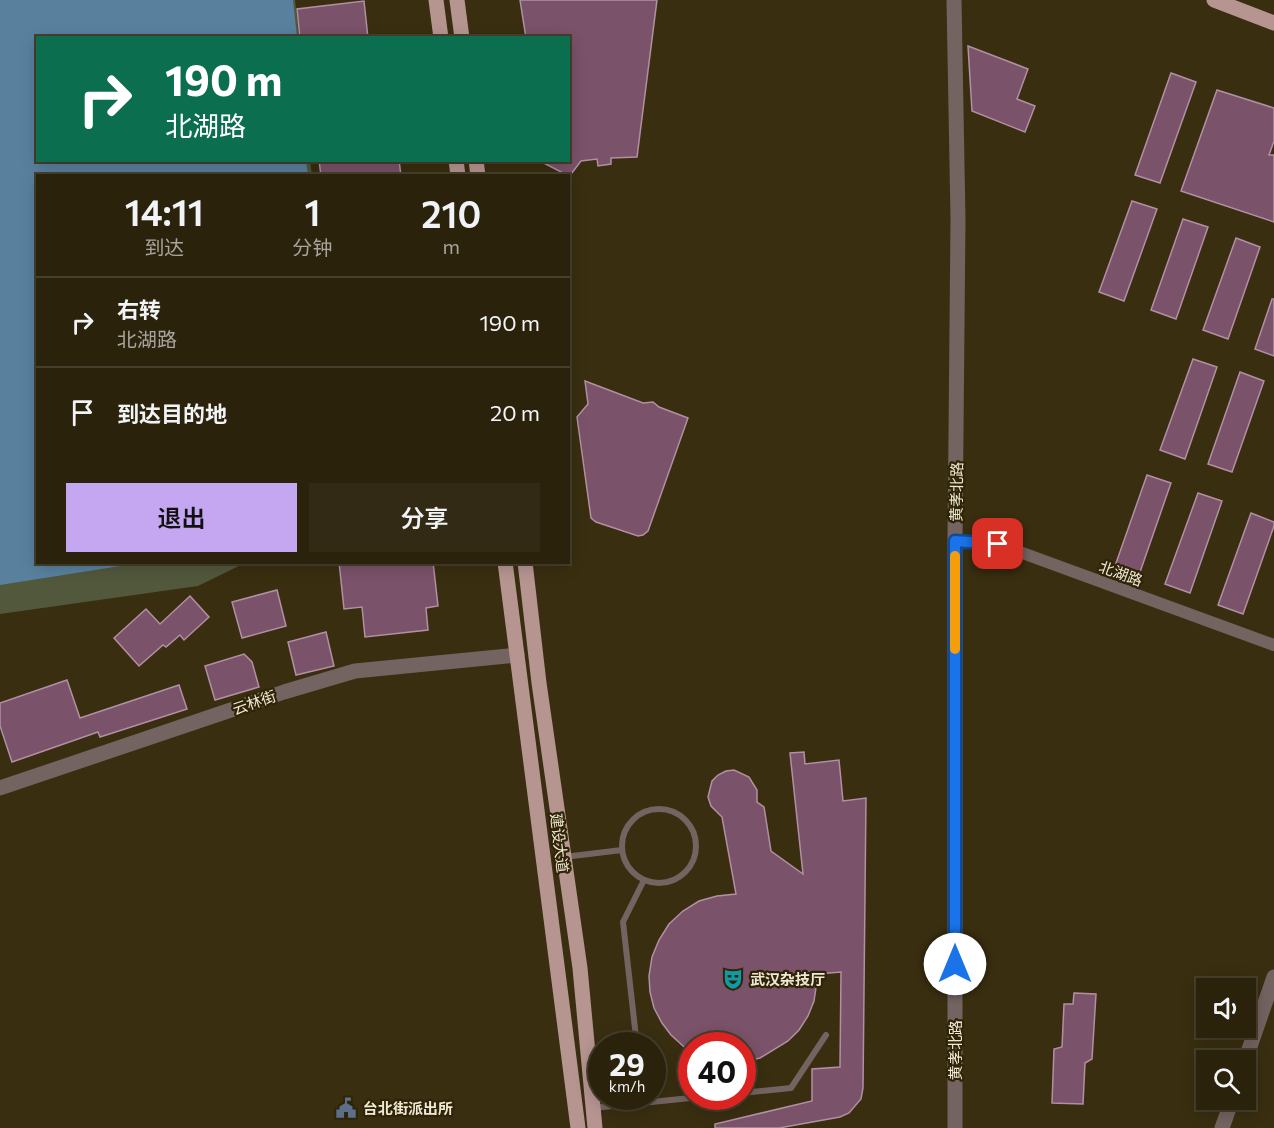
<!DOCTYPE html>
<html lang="zh">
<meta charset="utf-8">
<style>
:root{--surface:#2b220c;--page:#332a15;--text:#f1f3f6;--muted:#a6a49d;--line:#473f2d;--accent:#c5a7f1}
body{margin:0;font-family:Commissioner,"Noto Sans SC",sans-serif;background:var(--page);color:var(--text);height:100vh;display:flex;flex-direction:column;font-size:22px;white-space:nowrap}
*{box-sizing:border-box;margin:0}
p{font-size:20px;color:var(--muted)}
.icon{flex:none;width:33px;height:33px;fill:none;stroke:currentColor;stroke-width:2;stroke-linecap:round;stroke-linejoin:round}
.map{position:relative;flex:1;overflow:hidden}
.side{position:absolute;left:36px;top:174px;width:534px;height:390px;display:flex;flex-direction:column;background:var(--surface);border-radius:0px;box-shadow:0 3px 15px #0003,0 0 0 2px var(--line)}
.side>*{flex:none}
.guide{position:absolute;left:36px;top:36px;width:534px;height:126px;border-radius:0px;box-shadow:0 3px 15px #0003,0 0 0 2px var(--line);background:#0b6e4f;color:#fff;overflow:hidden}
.tools{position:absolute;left:1196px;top:978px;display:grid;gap:12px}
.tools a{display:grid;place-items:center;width:60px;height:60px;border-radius:0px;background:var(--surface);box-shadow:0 3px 15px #0003,0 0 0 2px var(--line);font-size:30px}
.speed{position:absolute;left:588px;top:1032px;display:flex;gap:12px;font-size:30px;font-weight:700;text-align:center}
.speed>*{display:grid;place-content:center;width:78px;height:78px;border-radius:50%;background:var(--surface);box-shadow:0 3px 15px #0003,0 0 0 2px var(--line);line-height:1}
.speed small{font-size:15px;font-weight:400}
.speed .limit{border:9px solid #d22;background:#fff;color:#111}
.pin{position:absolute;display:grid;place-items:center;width:51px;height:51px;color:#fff;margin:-26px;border-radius:12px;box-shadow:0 3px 9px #0006}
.me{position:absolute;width:66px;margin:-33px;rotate:0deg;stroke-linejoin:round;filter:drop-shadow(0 0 4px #0008)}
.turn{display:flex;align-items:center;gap:21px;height:126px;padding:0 30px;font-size:27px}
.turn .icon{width:78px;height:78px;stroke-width:2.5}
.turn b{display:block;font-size:42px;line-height:51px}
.eta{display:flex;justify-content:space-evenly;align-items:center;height:102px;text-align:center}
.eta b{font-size:36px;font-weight:600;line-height:42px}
.cta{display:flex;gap:12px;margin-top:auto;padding:12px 30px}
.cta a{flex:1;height:69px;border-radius:0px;background:var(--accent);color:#111;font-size:24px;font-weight:600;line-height:69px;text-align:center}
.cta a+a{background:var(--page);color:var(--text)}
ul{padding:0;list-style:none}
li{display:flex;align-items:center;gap:18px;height:90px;padding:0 30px;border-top:2px solid var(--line)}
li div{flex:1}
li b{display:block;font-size:22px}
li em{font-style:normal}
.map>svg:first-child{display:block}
</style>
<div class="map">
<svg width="1274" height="1128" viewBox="0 0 1274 1128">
<rect width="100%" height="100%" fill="#392e10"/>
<polygon fill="#52583c" points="0,0 295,0 299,37 38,38 38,160 310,161 312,175 38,176 38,562 245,563 198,586 0,614"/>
<polygon fill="#59819e" points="0,0 293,0 297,37 38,38 38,160 306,161 308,175 38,176 38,562 139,563 0,585"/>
<g fill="#7a5269" stroke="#b190a3" stroke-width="1.5">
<polygon points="520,0 657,0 637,157 611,158 611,164 598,166 597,159 581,161 568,178 568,173 563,173 538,160 568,160 568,38 526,38"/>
<polygon points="364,1 368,38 300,38 297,9"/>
<polygon points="968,46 1028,69 1017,99 1035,106 1025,132 972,111"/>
<polygon points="1171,73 1196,82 1160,183 1135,175"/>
<polygon points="1217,90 1274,108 1274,141 1269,155 1274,155 1274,222 1181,191"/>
<polygon points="319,160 399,160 401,176 321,176"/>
<polygon points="1132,201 1157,209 1124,301 1099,292"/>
<polygon points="1183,219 1208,227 1176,319 1151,310"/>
<polygon points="1236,238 1260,247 1228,339 1203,330"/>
<polygon points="1272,299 1274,299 1274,356 1255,349"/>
<polygon points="1193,359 1217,367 1185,459 1160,450"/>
<polygon points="1240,372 1264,381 1232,472 1208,464"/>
<polygon points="585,381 643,403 653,402 659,407 688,418 648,531 643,535 638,536 596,522 591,518 577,417 588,404"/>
<polygon points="1147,475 1171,483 1139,575 1115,566"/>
<polygon points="1198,493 1222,501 1190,593 1165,584"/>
<polygon points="1251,513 1274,522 1274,526 1243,614 1218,605"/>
<polygon points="339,562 433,562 438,606 426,608 428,630 365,637 362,607 344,609"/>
<polygon points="277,590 286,626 242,638 232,602"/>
<polygon points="190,596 209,617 184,640 180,635 166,647 163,645 139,666 114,638 146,609 160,624"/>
<polygon points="326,632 334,666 296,675 288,642"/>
<polygon points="244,654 252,662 259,687 215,700 205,666"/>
<polygon points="67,680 80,718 179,685 187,709 100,737 98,732 12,762 0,726 0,703"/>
<polygon points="804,752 805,764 839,760 843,801 866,798 863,1088 861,1099 849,1113 840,1117 779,1128 715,1128 715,1124 812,1101 812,1069 840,1067 841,972 818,974 814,1001 808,1016 799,1030 788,1041 760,1058 742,1062 742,1046 692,1046 692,1054 671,1035 662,1023 654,1008 650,992 649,976 652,957 659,940 669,924 683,911 699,901 717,896 736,894 722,817 711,806 708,797 712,781 718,775 726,771 734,770 749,777 757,790 757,802 764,807 771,851 803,874 790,753"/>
<polygon points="1074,993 1096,994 1092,1059 1085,1063 1083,1104 1052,1103 1054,1049 1062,1047 1064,1004 1073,1004"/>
</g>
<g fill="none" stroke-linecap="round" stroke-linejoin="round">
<g stroke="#736361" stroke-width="6">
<circle cx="659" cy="846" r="37"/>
<polyline points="564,857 622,850"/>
<polyline points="637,1046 623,922 644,880"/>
<polyline points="742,1093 791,1088 826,1035"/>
<polyline points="593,1108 710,1096"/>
</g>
<polyline stroke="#736361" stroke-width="12" points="955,541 998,544 1274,645"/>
<g stroke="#736361" stroke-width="15">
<polyline points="954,0 958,219 955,541 955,1128"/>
<polyline points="0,788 284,692 355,671 517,655"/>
<polyline points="1245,1061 1274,977"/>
<polyline points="1222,1128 1232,1100"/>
</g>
<g stroke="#b69591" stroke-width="15">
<polyline points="436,0 441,38"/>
<polyline points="457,0 462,38"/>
<polyline points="1214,0 1274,23"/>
<polyline points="456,160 458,176"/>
<polyline points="476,160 478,176"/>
<polyline points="505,562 578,1128"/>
<polyline points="525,562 539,683 580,968 595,1128"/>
</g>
</g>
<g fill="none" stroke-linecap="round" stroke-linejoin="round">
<g stroke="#114b97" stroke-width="15">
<polyline id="route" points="955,964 955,541 998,544"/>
</g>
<use href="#route" stroke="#1a73e8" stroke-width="10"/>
<polyline stroke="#f59e0b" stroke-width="10" points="955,556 955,649"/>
</g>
<defs>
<g id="theatre-bare" transform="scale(1.62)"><path d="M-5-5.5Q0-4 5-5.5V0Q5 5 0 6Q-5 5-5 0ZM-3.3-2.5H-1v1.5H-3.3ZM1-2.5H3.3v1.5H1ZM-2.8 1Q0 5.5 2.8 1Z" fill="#0f9aa8" stroke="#2f2406" stroke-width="2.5" paint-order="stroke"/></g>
<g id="civic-bare" transform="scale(1.62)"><path d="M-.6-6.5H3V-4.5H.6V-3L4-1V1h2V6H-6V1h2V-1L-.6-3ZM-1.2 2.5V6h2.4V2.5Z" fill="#5c6f8a" stroke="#2f2406" stroke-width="2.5" paint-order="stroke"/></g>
</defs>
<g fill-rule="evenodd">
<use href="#theatre-bare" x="733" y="979"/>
<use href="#civic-bare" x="346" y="1108"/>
</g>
<g text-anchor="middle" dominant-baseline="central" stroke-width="4.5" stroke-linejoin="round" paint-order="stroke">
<g font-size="15" fill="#efe8d7" stroke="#2f2406">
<text transform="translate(956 492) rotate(-89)">黄孝北路</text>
<text transform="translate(1121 573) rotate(20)">北湖路</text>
<text transform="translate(254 702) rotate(-19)">云林街</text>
<text transform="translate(560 843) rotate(83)">建设大道</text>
<text transform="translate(955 1050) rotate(-90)">黄孝北路</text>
</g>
<g font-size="15" font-weight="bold" fill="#efe8d7" stroke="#2f2406" text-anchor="start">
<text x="750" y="979">武汉杂技厅</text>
<text x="363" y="1108">台北街派出所</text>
</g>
</g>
</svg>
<div class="tools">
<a><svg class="icon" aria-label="sound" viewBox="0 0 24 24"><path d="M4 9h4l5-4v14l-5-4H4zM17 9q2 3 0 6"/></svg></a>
<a><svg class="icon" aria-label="search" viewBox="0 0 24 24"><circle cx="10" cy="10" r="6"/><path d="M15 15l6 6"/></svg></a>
</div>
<div class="speed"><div>29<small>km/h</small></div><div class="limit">40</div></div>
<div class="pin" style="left:998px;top:544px;background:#d93025"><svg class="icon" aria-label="arrive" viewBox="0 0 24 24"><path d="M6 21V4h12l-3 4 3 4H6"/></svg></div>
<svg class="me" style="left:955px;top:964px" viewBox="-20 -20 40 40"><circle r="19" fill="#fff"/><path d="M0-13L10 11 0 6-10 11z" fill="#1a73e8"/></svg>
<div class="guide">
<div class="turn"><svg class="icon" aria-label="right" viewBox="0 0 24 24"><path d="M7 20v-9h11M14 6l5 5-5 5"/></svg><div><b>190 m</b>北湖路</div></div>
</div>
<section class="side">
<div class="eta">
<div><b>14:11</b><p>到达</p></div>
<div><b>1</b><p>分钟</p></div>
<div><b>210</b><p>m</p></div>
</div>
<ul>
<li><svg class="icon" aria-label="right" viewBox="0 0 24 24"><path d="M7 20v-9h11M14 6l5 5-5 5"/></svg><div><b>右转</b><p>北湖路</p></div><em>190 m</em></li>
<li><svg class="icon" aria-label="arrive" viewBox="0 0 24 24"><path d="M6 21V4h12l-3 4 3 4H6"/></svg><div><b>到达目的地</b></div><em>20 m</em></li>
</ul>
<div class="cta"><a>退出</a><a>分享</a></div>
</section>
</div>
